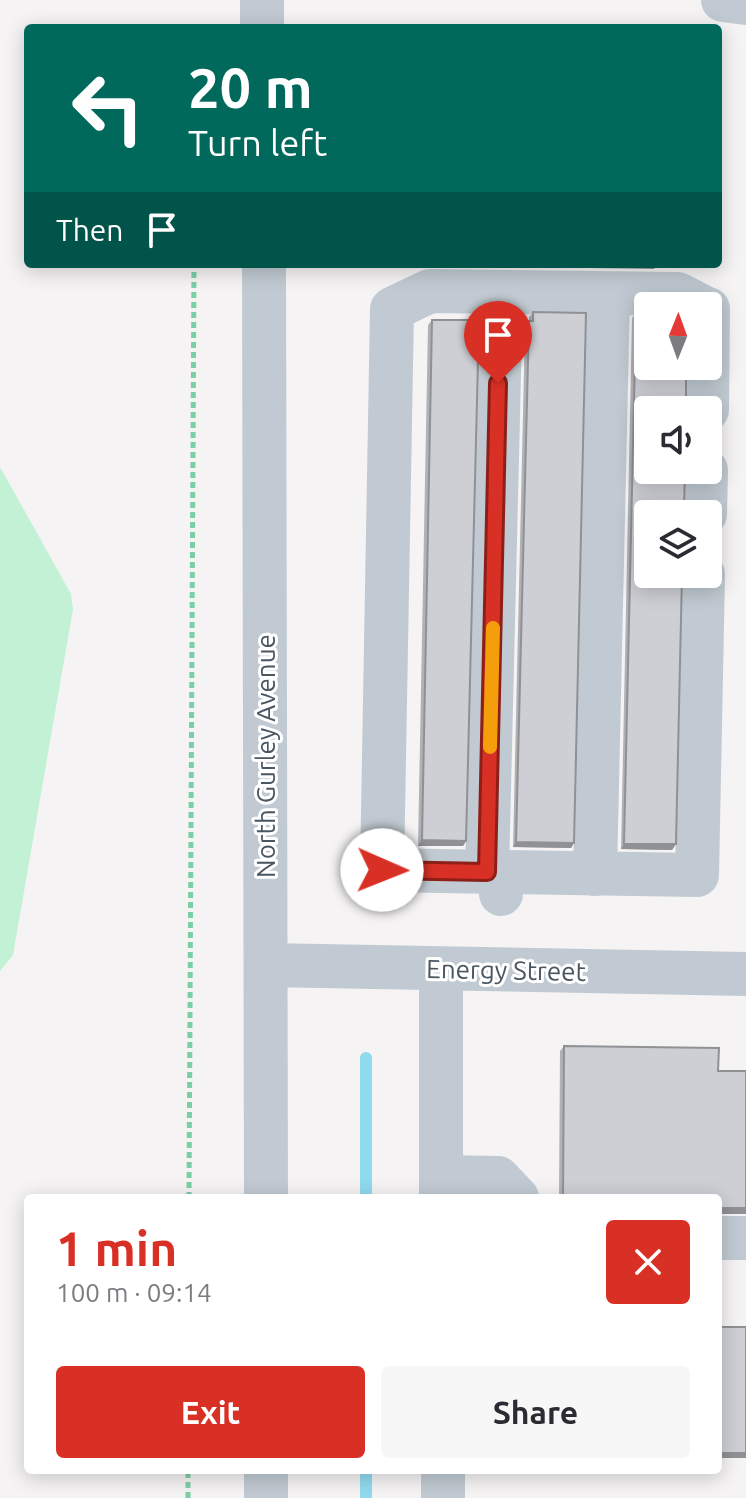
<!DOCTYPE html>
<meta charset="utf-8">
<style>
:root{--surface:#fff;--page:#f7f7f7;--text:#2b2b33;--muted:#7c7c81;--accent:#d93025}
body{margin:0;font-family:Ubuntu,sans-serif;background:var(--page);color:var(--text);height:100vh;display:flex;flex-direction:column;font-size:30px;white-space:nowrap}
*{box-sizing:border-box;margin:0}
p{font-size:26px;color:var(--muted)}
.icon{flex:none;width:44px;height:44px;fill:none;stroke:currentColor;stroke-width:2;stroke-linecap:round;stroke-linejoin:round}
.map{position:relative;flex:1;overflow:hidden}
.side{position:absolute;left:24px;top:1194px;width:698px;height:280px;display:flex;flex-direction:column;background:var(--surface);border-radius:8px;box-shadow:0 4px 20px #0003}
.side>*{flex:none}
.hud{position:absolute;left:24px;top:24px;width:698px;height:244px;border-radius:8px;box-shadow:0 4px 20px #0003;background:#00695c;color:#fff;overflow:hidden}
.needle{width:52px;rotate:1deg}
.buttons{position:absolute;left:634px;top:292px;display:grid;gap:16px}
.buttons a{display:grid;place-items:center;width:88px;height:88px;border-radius:8px;background:var(--surface);box-shadow:0 4px 20px #0003;font-size:40px}
.pin{position:absolute;display:grid;place-items:center;width:68px;height:68px;color:#fff;margin:-82px -34px;border-radius:50% 50% 50% 0;rotate:-45deg;box-shadow:0 0 8px #0007}
.pin .icon{rotate:45deg}
.me{position:absolute;width:88px;margin:-44px;rotate:91deg;stroke-linejoin:round;filter:drop-shadow(0 0 6px #0008)}
.turn{display:flex;align-items:center;gap:28px;height:168px;padding:0 32px;font-size:36px}
.turn .icon{width:104px;height:104px;stroke-width:2.5}
.turn b{display:block;font-size:56px;line-height:68px}
.then{display:flex;align-items:center;height:76px;padding:0 32px;background:#0003;gap:16px;font-size:30px}
.round{display:grid;place-items:center;flex:none;width:84px;height:84px;border-radius:8px;background:var(--page)}
.overview{display:flex;align-items:center;justify-content:space-between;height:136px;padding:0 32px}
h1{font-size:48px;font-weight:600;line-height:60px;color:var(--accent)}
.button{display:flex;gap:16px;margin-top:auto;padding:16px 32px}
.button a{flex:1;height:92px;border-radius:8px;background:var(--accent);color:#fff;font-size:32px;font-weight:600;line-height:92px;text-align:center}
.button a+a{background:var(--page);color:var(--text)}
.map>svg:first-child{display:block}
</style>
<div class="map">
<svg width="746" height="1498" viewBox="0 0 746 1498">
<rect width="100%" height="100%" fill="#f5f3f3"/>
<polygon fill="#c3f1d5" points="0,467 71,594 73,609 13,955 0,971"/>
<g fill="none" stroke-linecap="round" stroke-linejoin="round">
<g stroke="#90daee" stroke-width="12">
<polyline points="366,1058 366,1198"/>
<polyline points="366,1470 366,1498"/>
</g>
<g stroke="#7ad0a6" stroke-width="5" stroke-dasharray="6 4" stroke-linecap="butt">
<polyline points="189,1198 194,264"/>
<polyline points="188,1498 188,1470"/>
</g>
<g stroke="#c1cad2" stroke-width="44">
<polyline points="262,0 262,28"/>
<polyline points="723,0 746,3"/>
<polyline points="264,264 266,1198"/>
<polyline points="707,410 708,309"/>
<polyline points="705,514 706,470"/>
<polyline points="487,872 501,292"/>
<polyline points="500,872 382,870 392,309 430,291 678,294 701,306"/>
<polyline points="595,874 608,294"/>
<polyline points="501,894 500,872 697,875 703,574"/>
<polyline points="266,965 746,974"/>
<polyline points="441,969 441,1198"/>
<polyline points="441,1177 498,1178 517,1198"/>
<polyline points="718,1238 746,1238"/>
<polyline points="266,1470 266,1498"/>
<polyline points="443,1470 443,1498"/>
</g>
</g>
<g fill="#b0b2b7">
<polygon points="533,312 574,843 571,848 513,847 525,326 529,321 529,317"/>
<polygon points="636,313 686,405 648,514 676,844 672,850 621,849 632,318"/>
<polygon points="432,320 466,841 463,846 418,846 428,325"/>
<polygon points="564,1046 718,1198 559,1198 560,1051"/>
</g>
<g fill="#909195">
<polygon points="531,264 657,264 654,269 529,267"/>
<polygon points="422,840 466,841 463,846 418,846"/>
<polygon points="516,842 574,843 571,848 513,847"/>
<polygon points="624,844 676,844 672,850 621,849"/>
<rect x="718" y="1208" width="28" height="6"/>
<rect x="718" y="1453" width="28" height="5"/>
</g>
<g fill="#cdcfd5" stroke="#909195" stroke-width="2">
<polygon points="533,312 586,313 574,843 516,842 529,321 533,321"/>
<polygon points="636,313 648,313 648,366 686,366 686,405 687,410 648,410 648,470 685,470 684,508 685,514 648,514 648,574 682,574 676,844 624,844"/>
<polygon points="432,320 479,320 466,841 422,840"/>
<polygon points="564,1046 719,1048 718,1071 746,1071 746,1208 718,1208 718,1198 563,1198"/>
<rect x="718" y="1327" width="28" height="126"/>
</g>
<g fill="none" stroke-linecap="round" stroke-linejoin="round">
<g stroke="#8d1f18" stroke-width="20">
<polyline id="route" points="382,870 487,872 498,383"/>
</g>
<use href="#route" stroke="#d93025" stroke-width="14"/>
<polyline stroke="#f59e0b" stroke-width="14" points="490,747 493,628"/>
</g>
<g text-anchor="middle" dominant-baseline="central" stroke-width="6" stroke-linejoin="round" paint-order="stroke">
<g font-size="26" fill="#4a5661" stroke="#fff">
<text transform="translate(265 756) rotate(-90)">North Gurley Avenue</text>
<text transform="translate(506 970) rotate(1)">Energy Street</text>
</g>
</g>
</svg>
<div class="buttons">
<a><svg class="needle" viewBox="-14 -14 28 28"><path d="M0-13l5 13h-10z" fill="#e53935"/><path d="M0 13l5-13h-10z" fill="#7c7c81"/></svg></a>
<a><svg class="icon" aria-label="sound" viewBox="0 0 24 24"><path d="M4 9h4l5-4v14l-5-4H4zM17 9q2 3 0 6"/></svg></a>
<a><svg class="icon" aria-label="layers" viewBox="0 0 24 24"><path d="M12 4l9 5-9 5-9-5zM3 14l9 5 9-5"/></svg></a>
</div>
<div class="pin" style="left:498px;top:383px;background:#d93025"><svg class="icon" aria-label="arrive" viewBox="0 0 24 24"><path d="M6 21V4h12l-3 4 3 4H6"/></svg></div>
<svg class="me" style="left:382px;top:870px" viewBox="-20 -20 40 40"><circle r="19" fill="#fff"/><path d="M0-13L10 11 0 6-10 11z" fill="#d93025"/></svg>
<div class="hud">
<div class="turn"><svg class="icon" aria-label="left" viewBox="0 0 24 24"><path d="M17 20v-9H6M10 6l-5 5 5 5"/></svg><div><b>20 m</b>Turn left</div></div>
<div class="then">Then<svg class="icon" aria-label="arrive" viewBox="0 0 24 24"><path d="M6 21V4h12l-3 4 3 4H6"/></svg></div>
</div>
<section class="side">
<div class="overview"><div><h1>1 min</h1><p>100 m · 09:14</p></div><a class="round" style="background:#d93025;color:#fff"><svg class="icon" aria-label="close" viewBox="0 0 24 24"><path d="M6 6l12 12M18 6L6 18"/></svg></a></div>
<div class="button"><a>Exit</a><a>Share</a></div>
</section>
</div>
